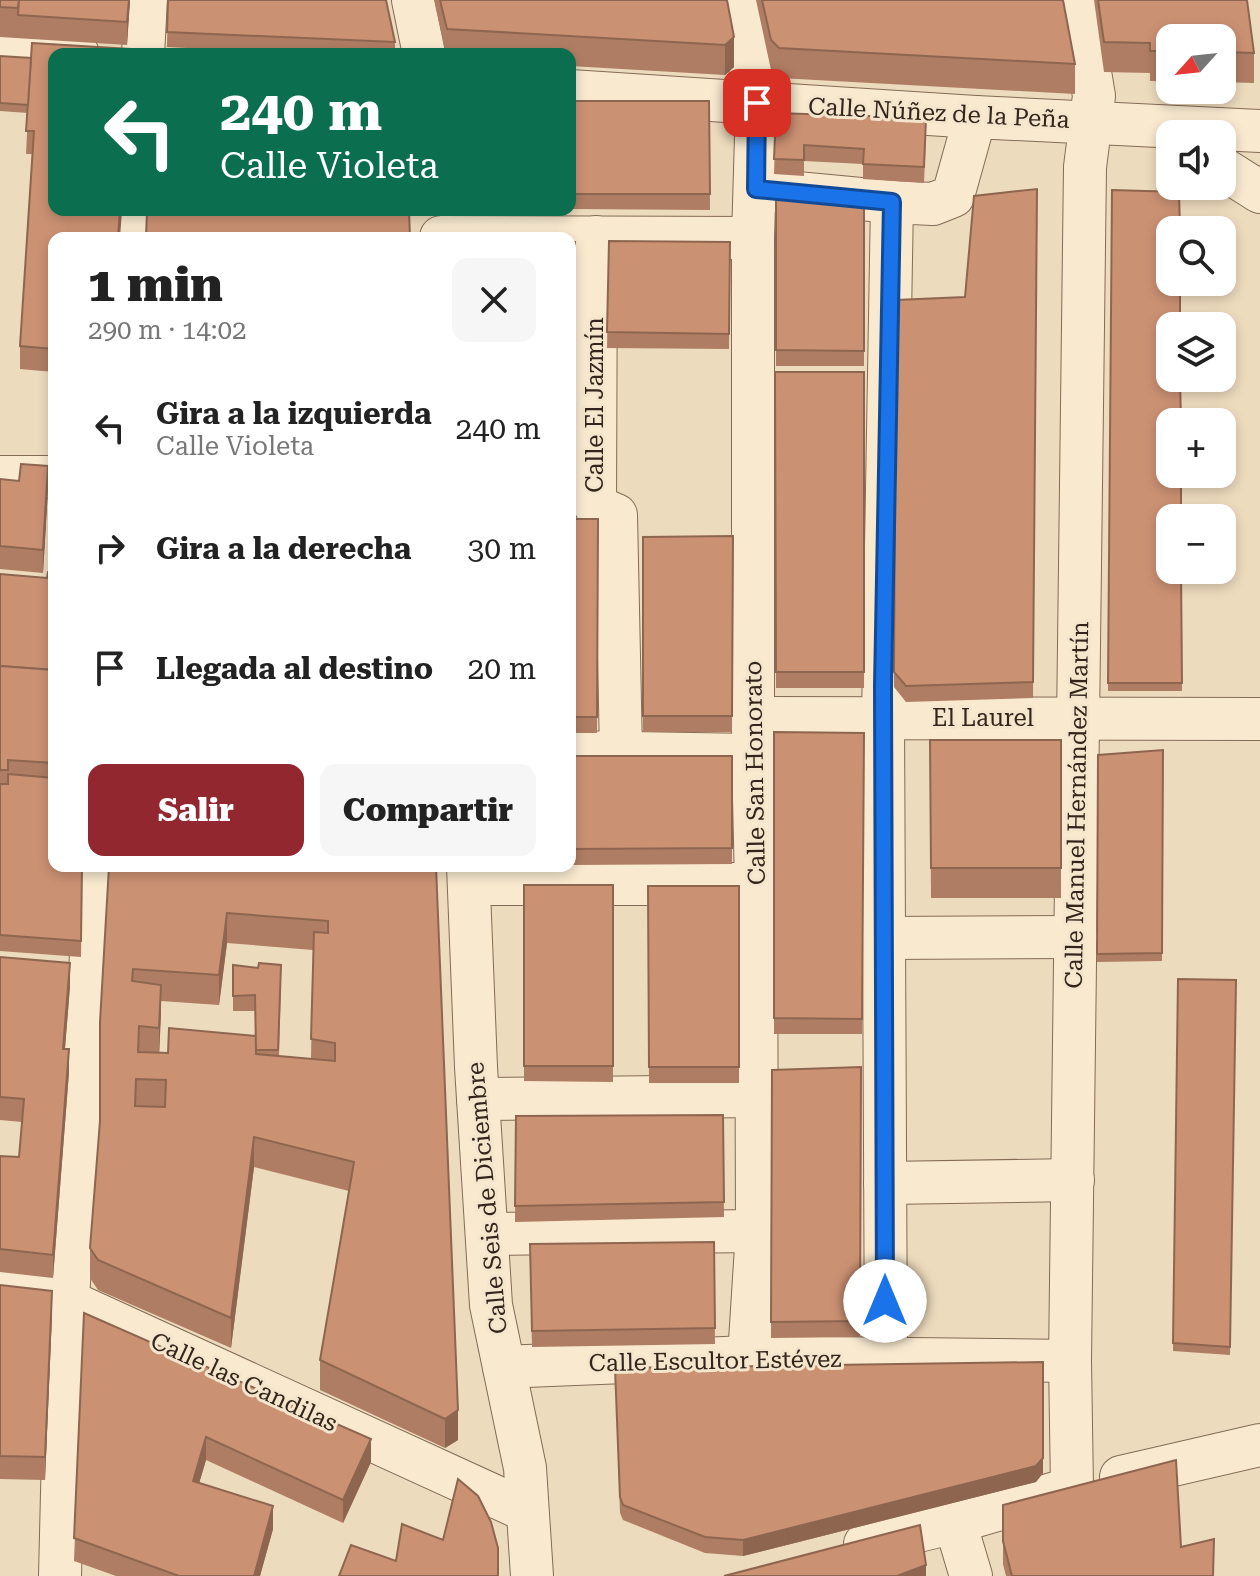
<!DOCTYPE html>
<html lang="es">
<meta charset="utf-8">
<style>
:root{--surface:#fff;--page:#f6f6f6;--text:#222;--muted:#767676;--accent:#922730}
body{margin:0;font-family:"Roboto Serif",serif;background:var(--page);color:var(--text);height:100vh;display:flex;flex-direction:column;font-size:30px;white-space:nowrap}
*{box-sizing:border-box;margin:0}
p{font-size:26px;color:var(--muted)}
.icon{flex:none;width:44px;height:44px;fill:none;stroke:currentColor;stroke-width:2;stroke-linecap:round;stroke-linejoin:round}
.map{position:relative;flex:1;overflow:hidden}
.drawer{position:absolute;left:48px;top:232px;width:528px;height:640px;display:flex;flex-direction:column;background:var(--surface);border-radius:16px;box-shadow:0 4px 12px #0003}
.drawer>*{flex:none}
.top-card{position:absolute;left:48px;top:48px;width:528px;height:168px;border-radius:16px;box-shadow:0 4px 12px #0003;background:#0b6e4f;color:#fff;overflow:hidden}
.needle{width:52px;rotate:243deg}
.fabs{position:absolute;left:1156px;top:24px;display:grid;gap:16px}
.fabs a{display:grid;place-items:center;width:80px;height:80px;border-radius:16px;background:var(--surface);box-shadow:0 4px 12px #0003;font-size:40px}
.pin{position:absolute;display:grid;place-items:center;width:68px;height:68px;color:#fff;margin:-34px;border-radius:16px;box-shadow:0 4px 12px #0006}
.me{position:absolute;width:88px;margin:-44px;rotate:0deg;stroke-linejoin:round;filter:drop-shadow(0 0 6px #0008)}
.turn{display:flex;align-items:center;gap:28px;height:168px;padding:0 40px;font-size:36px}
.turn .icon{width:104px;height:104px;stroke-width:2.5}
.turn b{display:block;font-size:56px;line-height:68px}
.round{display:grid;place-items:center;flex:none;width:84px;height:84px;border-radius:16px;background:var(--page)}
.overview{display:flex;align-items:center;justify-content:space-between;height:136px;padding:0 40px}
h1{font-size:48px;font-weight:800;line-height:60px}
.action{display:flex;gap:16px;margin-top:auto;padding:16px 40px}
.action a{flex:1;height:92px;border-radius:16px;background:var(--accent);color:#fff;font-size:32px;font-weight:800;line-height:92px;text-align:center}
.action a+a{background:var(--page);color:var(--text)}
ul{padding:0;list-style:none}
li{display:flex;align-items:center;gap:24px;height:120px;padding:0 40px}
li div{flex:1}
li b{display:block;font-size:30px}
li em{font-style:normal}
.map>svg:first-child{display:block}
</style>
<div class="map">
<svg width="1260" height="1576" viewBox="0 0 1260 1576">
<rect width="100%" height="100%" fill="#eddbbd"/>
<g fill="none" stroke-linecap="round" stroke-linejoin="round">
<g stroke="#846b56" stroke-width="44">
<g id="minor">
<polyline points="413,0 424,54"/>
<polyline points="737,0 757,103 753,238 753,755 756,884 757,1231 749,1357"/>
<polyline points="0,49 78,54"/>
<polyline points="143,54 146,0"/>
<polyline points="570,91 975,117 1260,131"/>
<polyline points="1222,168 1260,192"/>
<polyline points="756,189 892,202"/>
<polyline points="441,237 753,238"/>
<polyline points="596,237 595,506 616,515 621,751"/>
<polyline points="133,238 134,210"/>
<polyline points="0,477 54,477"/>
<polyline points="754,718 1260,719"/>
<polyline points="570,752 753,755"/>
<polyline points="468,866 476,1067 491,1305 525,1468 532,1576"/>
<polyline points="469,884 756,884"/>
<polyline points="884,938 1076,937"/>
<polyline points="478,1099 756,1096"/>
<polyline points="885,1183 1073,1180"/>
<polyline points="487,1234 757,1231"/>
<polyline points="0,1290 44,1295 68,1301 527,1511"/>
<polyline points="886,1359 883,719 892,202 933,204 953,196 975,117"/>
<polyline points="504,1367 749,1357 1070,1361"/>
<polyline points="1121,1477 1260,1445"/>
<polyline points="1072,1488 1070,1361 1085,167 1094,96 1078,0"/>
<polyline points="955,1522 971,1576"/>
<polyline points="865,1544 955,1522 1056,1493"/>
<polyline points="60,1576 66,1327 97,866"/>
</g>
</g>
<use href="#minor" stroke="#f8e9cf" stroke-width="42"/>
</g>
<g fill="#af7d63" fill-rule="evenodd">
<polygon points="0,0 130,0 127,45 0,37"/>
<polygon points="168,0 395,42 395,54 307,54 167,47"/>
<polygon points="434,0 727,0 734,67 725,75 570,66 570,54 446,54"/>
<polygon points="756,0 1063,0 1075,64 1075,94 779,78 771,70"/>
<polygon points="1094,0 1247,0 1254,53 1254,83 1222,82 1222,38 1170,38 1170,81 1150,81 1150,73 1104,72"/>
<polygon points="0,56 31,58 54,238 54,372 20,369 20,346 32,154 26,154 28,113 0,111"/>
<polygon points="570,101 709,101 710,210 570,209"/>
<polygon points="776,113 926,134 924,183 863,179 863,164 804,161 804,176 774,174"/>
<polygon points="1112,190 1181,570 1182,691 1108,691"/>
<rect x="776" y="200" width="88" height="166"/>
<polygon points="1037,204 1033,698 906,702 894,687 896,300 965,297"/>
<polygon points="609,241 730,242 729,349 607,348"/>
<rect x="570" y="242" width="5" height="239"/>
<polygon points="775,372 864,372 864,688 776,688"/>
<polygon points="0,479 48,489 43,573 0,569"/>
<polygon points="570,519 598,519 597,733 570,733"/>
<polygon points="733,536 732,732 643,732 643,537"/>
<polygon points="54,572 54,866 82,866 81,957 0,951 0,574 47,578"/>
<polygon points="774,732 864,733 862,1034 774,1034"/>
<polygon points="930,740 1061,740 1061,898 931,898"/>
<polygon points="1163,750 1162,961 1097,962 1098,755"/>
<polygon points="570,756 732,756 732,864 570,865"/>
<path d="M109,866H436L458,1440L445,1448L320,1390V1360L349,1191L254,1167L231,1348L98,1290L90,1278V1248L100,1121ZM227,943L313,950L311,1059L279,1056L281,981L233,965V1011H255V1036L168,1053H159L161,1001L219,1005Z"/>
<polygon points="524,885 613,885 613,1082 524,1081"/>
<polygon points="648,886 739,886 739,1083 649,1083"/>
<polygon points="0,957 70,986 65,1049 69,1072 53,1278 0,1272 0,1156 19,1157 22,1122 0,1120"/>
<polygon points="1178,979 1236,980 1230,1355 1173,1351"/>
<polygon points="861,1067 860,1337 771,1338 772,1070"/>
<polygon points="723,1115 724,1217 515,1222 516,1116"/>
<polygon points="714,1242 715,1344 532,1347 530,1244"/>
<polygon points="0,1285 52,1314 45,1480 0,1479"/>
<polygon points="84,1313 371,1462 343,1523 206,1460 199,1483 273,1529 260,1576 116,1576 74,1561"/>
<polygon points="615,1368 1043,1473 1036,1482 743,1556 705,1553 623,1520 620,1513"/>
<polygon points="1003,1505 1181,1547 1214,1539 1214,1576 1006,1576 1003,1564"/>
</g>
<g fill="#8e6650">
<polygon points="129,0 130,0 127,45 127,22"/>
<polygon points="734,37 734,67 725,75 725,45"/>
<polygon points="120,210 122,210 120,238 118,238"/>
<polygon points="48,466 48,489 43,573 43,550"/>
<polygon points="227,913 227,943 219,1005 219,975"/>
<polygon points="70,963 70,986 63,1072 63,1049"/>
<polygon points="161,985 161,1015 159,1058 159,1028"/>
<polygon points="69,1049 69,1072 53,1278 53,1255"/>
<polygon points="254,1137 254,1167 231,1348 231,1318"/>
<polygon points="52,1291 52,1314 45,1480 45,1457"/>
<polygon points="1043,1362 1043,1473 1036,1482 743,1556 743,1540"/>
<polygon points="458,1410 458,1440 445,1448 445,1419"/>
<polygon points="206,1437 206,1460 193,1504 193,1481"/>
<polygon points="371,1439 371,1462 343,1523 343,1500"/>
<polygon points="273,1506 273,1529 260,1576 254,1576"/>
<polygon points="926,1565 926,1576 897,1576"/>
</g>
<g fill="#cb9173" stroke="#8e6650" stroke-width="2" fill-rule="evenodd">
<polygon points="0,0 19,0 18,8 0,7"/>
<polygon points="19,0 129,0 127,22 18,15"/>
<polygon points="168,0 386,0 395,42 167,32"/>
<polygon points="440,0 727,0 734,37 725,45 447,29"/>
<polygon points="762,0 1063,0 1075,64 779,48 771,40"/>
<polygon points="1098,0 1247,0 1254,53 1222,52 1222,38 1170,38 1170,51 1150,51 1150,43 1104,42"/>
<polygon points="32,43 130,49 130,54 54,54 54,210 120,210 118,238 54,238 54,349 20,346 34,131 26,131"/>
<polygon points="0,56 31,58 28,105 0,103"/>
<polygon points="570,101 709,101 710,194 570,194"/>
<polygon points="776,113 926,118 924,167 863,164 864,149 804,145 804,160 774,159"/>
<polygon points="1037,189 1033,682 906,686 894,672 896,300 965,297 974,196"/>
<polygon points="1112,190 1179,192 1180,230 1170,230 1170,282 1180,282 1180,326 1170,326 1170,378 1180,378 1181,422 1170,422 1170,474 1181,474 1181,518 1170,518 1170,570 1181,570 1182,683 1108,683"/>
<polygon points="776,200 864,200 864,351 776,350"/>
<polygon points="147,210 409,210 410,238 146,238"/>
<polygon points="609,241 730,242 729,334 607,332"/>
<rect x="570" y="242" width="5" height="223"/>
<polygon points="775,372 864,372 864,672 776,672"/>
<polygon points="21,464 48,466 43,550 0,546 0,479 19,481"/>
<polygon points="570,519 598,519 597,717 570,717"/>
<polygon points="733,536 732,716 643,716 643,537"/>
<polygon points="48,572 54,572 54,670 0,666 0,574 47,578"/>
<polygon points="0,666 54,670 54,763 8,760 8,770 0,770"/>
<polygon points="774,732 864,733 862,1019 774,1018"/>
<polygon points="930,740 1061,740 1061,868 931,868"/>
<polygon points="1163,750 1162,953 1097,954 1098,755"/>
<polygon points="570,756 732,756 732,848 570,849"/>
<polygon points="8,774 54,778 54,866 82,866 81,941 0,935 0,784 8,784"/>
<path d="M109,866H436L458,1410L445,1419L320,1360L354,1162L254,1137L231,1318L98,1260L90,1248L100,1121V1022ZM227,913L328,921V933L314,932L311,1039L335,1043V1061L256,1054V1036L169,1028L168,1053L138,1052L139,1026L159,1028L161,985L132,981L133,969L219,975ZM136,1079L166,1080L165,1107L135,1106Z"/>
<rect x="524" y="885" width="89" height="181"/>
<polygon points="648,886 739,886 739,1067 649,1067"/>
<polygon points="0,957 70,963 63,1049 69,1049 53,1255 0,1249 0,1156 19,1157 24,1099 0,1097"/>
<polygon points="259,963 281,965 278,1050 256,1050 255,995 233,996 233,965 258,968"/>
<polygon points="1178,979 1236,980 1230,1347 1173,1343"/>
<polygon points="861,1067 860,1321 771,1322 772,1070"/>
<polygon points="723,1115 724,1202 515,1206 516,1116"/>
<polygon points="714,1242 715,1328 532,1331 530,1244"/>
<polygon points="0,1285 52,1291 45,1457 0,1456"/>
<polygon points="84,1313 371,1439 343,1500 206,1437 193,1481 273,1506 254,1576 179,1576 74,1538"/>
<polygon points="1043,1362 1043,1458 1036,1466 743,1540 705,1537 623,1505 620,1497 615,1368"/>
<polygon points="1176,1460 1181,1547 1214,1539 1213,1576 1012,1576 1003,1541 1003,1505"/>
<polygon points="458,1479 478,1496 491,1522 498,1548 498,1576 339,1576 351,1545 396,1561 402,1524 443,1540"/>
<polygon points="920,1525 926,1565 897,1576 724,1576"/>
</g>
<g fill="none" stroke-linecap="round" stroke-linejoin="round">
<g stroke="#114b97" stroke-width="20">
<polyline id="route" points="757,103 756,189 892,202 883,686 885,1301"/>
</g>
<use href="#route" stroke="#1a73e8" stroke-width="14"/>
</g>
<g text-anchor="middle" dominant-baseline="central" stroke-width="6" stroke-linejoin="round" paint-order="stroke">
<g font-size="24" fill="#33251b" stroke="#f4e6cc">
<text transform="translate(939 113) rotate(3)">Calle Núñez de la Peña</text>
<text transform="translate(595 405) rotate(-90)">Calle El Jazmín</text>
<text x="983" y="718">El Laurel</text>
<text transform="translate(755 773) rotate(-91)">Calle San Honorato</text>
<text transform="translate(1077 805) rotate(-89)">Calle Manuel Hernández Martín</text>
<text transform="translate(487 1198) rotate(-95)">Calle Seis de Diciembre</text>
<text transform="translate(715 1361) rotate(-1)">Calle Escultor Estévez</text>
<text transform="translate(244 1382) rotate(25)">Calle las Candilas</text>
</g>
</g>
</svg>
<div class="fabs">
<a><svg class="needle" viewBox="-14 -14 28 28"><path d="M0-13l5 13h-10z" fill="#e53935"/><path d="M0 13l5-13h-10z" fill="#767676"/></svg></a>
<a><svg class="icon" aria-label="sound" viewBox="0 0 24 24"><path d="M4 9h4l5-4v14l-5-4H4zM17 9q2 3 0 6"/></svg></a>
<a><svg class="icon" aria-label="search" viewBox="0 0 24 24"><circle cx="10" cy="10" r="6"/><path d="M15 15l6 6"/></svg></a>
<a><svg class="icon" aria-label="layers" viewBox="0 0 24 24"><path d="M12 4l9 5-9 5-9-5zM3 14l9 5 9-5"/></svg></a>
<a>+</a>
<a>−</a>
</div>
<div class="pin" style="left:757px;top:103px;background:#d93025"><svg class="icon" aria-label="arrive" viewBox="0 0 24 24"><path d="M6 21V4h12l-3 4 3 4H6"/></svg></div>
<svg class="me" style="left:885px;top:1301px" viewBox="-20 -20 40 40"><circle r="19" fill="#fff"/><path d="M0-13L10 11 0 6-10 11z" fill="#1a73e8"/></svg>
<div class="top-card">
<div class="turn"><svg class="icon" aria-label="left" viewBox="0 0 24 24"><path d="M17 20v-9H6M10 6l-5 5 5 5"/></svg><div><b>240 m</b>Calle Violeta</div></div>
</div>
<section class="drawer">
<div class="overview"><div><h1>1 min</h1><p>290 m · 14:02</p></div><a class="round"><svg class="icon" aria-label="close" viewBox="0 0 24 24"><path d="M6 6l12 12M18 6L6 18"/></svg></a></div>
<ul>
<li><svg class="icon" aria-label="left" viewBox="0 0 24 24"><path d="M17 20v-9H6M10 6l-5 5 5 5"/></svg><div><b>Gira a la izquierda</b><p>Calle Violeta</p></div><em>240 m</em></li>
<li><svg class="icon" aria-label="right" viewBox="0 0 24 24"><path d="M7 20v-9h11M14 6l5 5-5 5"/></svg><div><b>Gira a la derecha</b></div><em>30 m</em></li>
<li><svg class="icon" aria-label="arrive" viewBox="0 0 24 24"><path d="M6 21V4h12l-3 4 3 4H6"/></svg><div><b>Llegada al destino</b></div><em>20 m</em></li>
</ul>
<div class="action"><a>Salir</a><a>Compartir</a></div>
</section>
</div>
